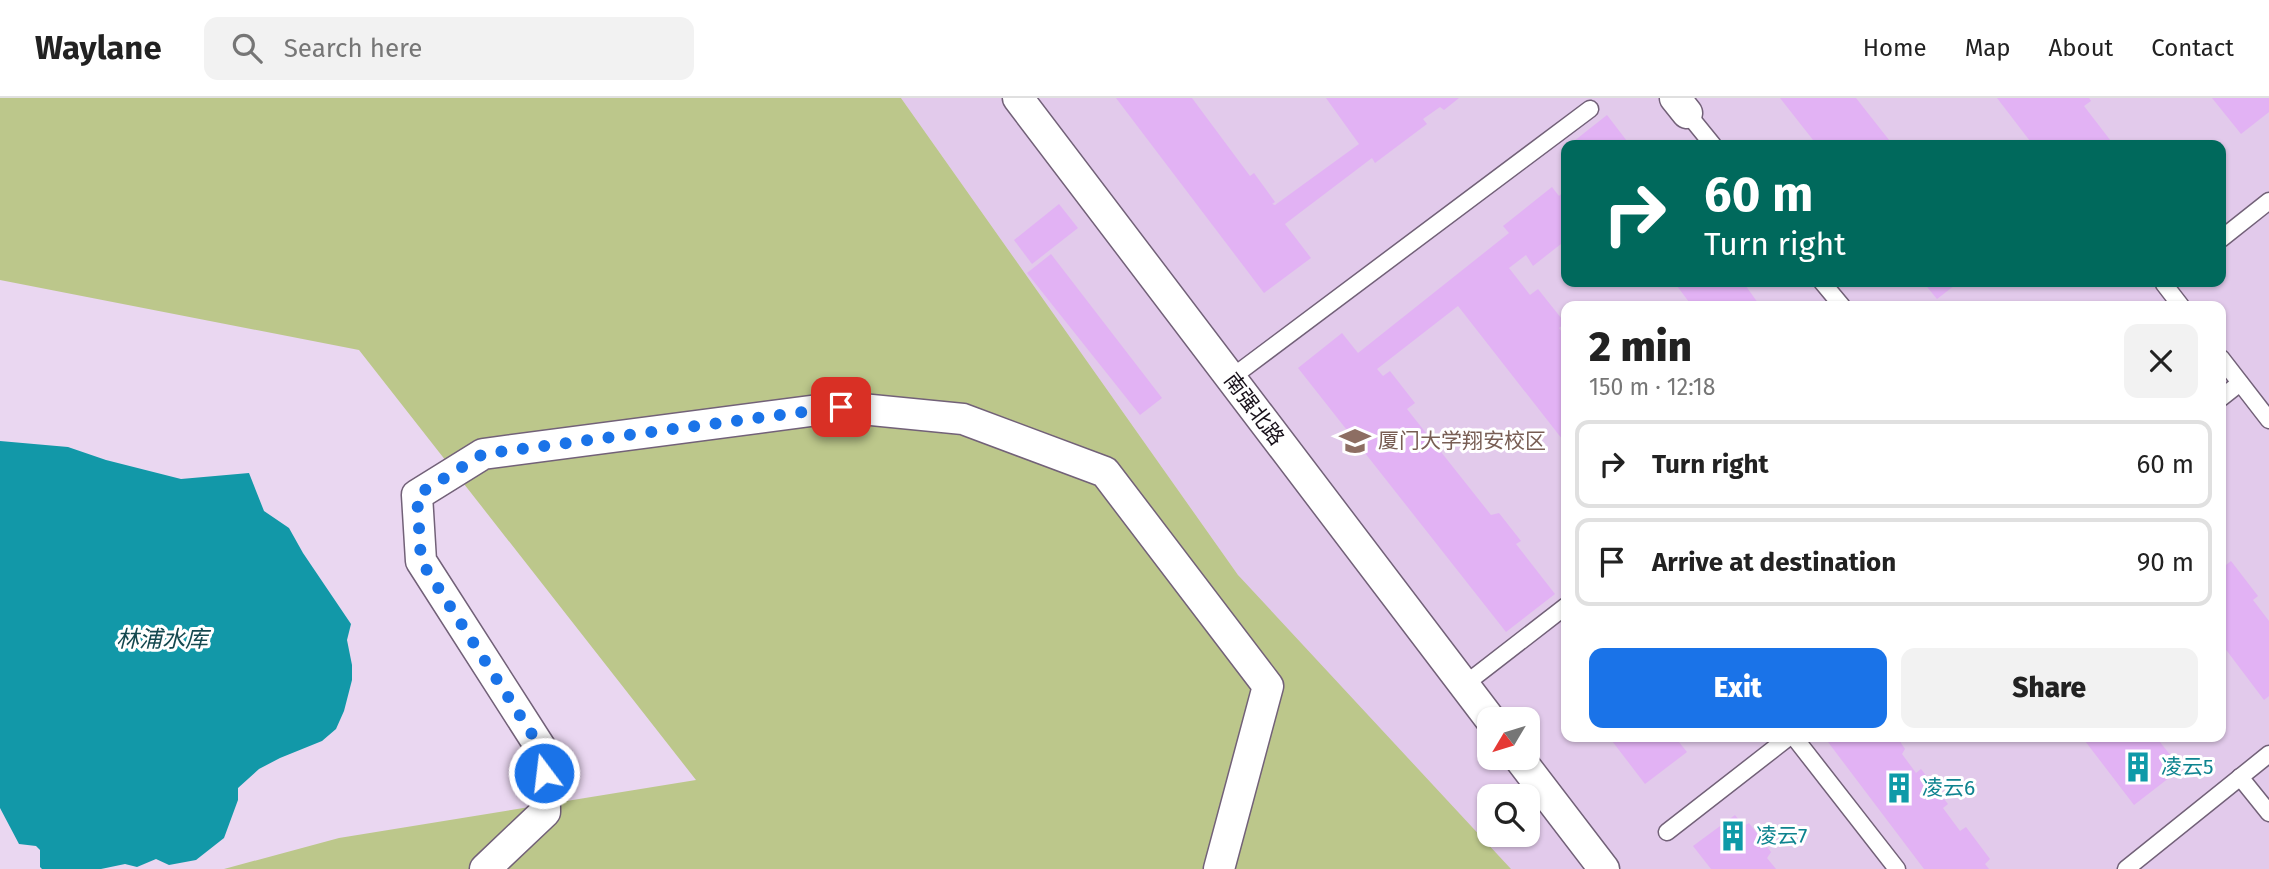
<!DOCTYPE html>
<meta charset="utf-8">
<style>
:root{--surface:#fff;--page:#f2f2f2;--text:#222;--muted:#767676;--line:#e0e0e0;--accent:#1a73e8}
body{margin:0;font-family:"Fira Sans","Noto Sans SC",sans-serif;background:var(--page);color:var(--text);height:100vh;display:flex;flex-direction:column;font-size:26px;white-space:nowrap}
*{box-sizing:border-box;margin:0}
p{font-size:23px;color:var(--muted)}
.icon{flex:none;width:38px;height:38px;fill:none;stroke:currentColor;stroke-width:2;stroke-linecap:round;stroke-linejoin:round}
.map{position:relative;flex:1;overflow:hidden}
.drawer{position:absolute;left:1561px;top:203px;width:665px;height:441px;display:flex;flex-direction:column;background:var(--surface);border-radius:14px;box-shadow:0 2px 5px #0004}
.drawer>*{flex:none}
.top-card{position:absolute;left:1561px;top:42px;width:665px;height:147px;border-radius:14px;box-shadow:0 2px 5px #0004;background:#00695c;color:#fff;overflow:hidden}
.needle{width:46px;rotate:232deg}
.fabs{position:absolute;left:1477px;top:609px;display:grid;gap:14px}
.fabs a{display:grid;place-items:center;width:63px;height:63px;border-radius:14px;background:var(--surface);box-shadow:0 2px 5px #0004;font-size:35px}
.pin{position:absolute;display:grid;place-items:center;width:60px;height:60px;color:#fff;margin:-30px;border-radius:14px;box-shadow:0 4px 10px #0006}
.me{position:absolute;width:77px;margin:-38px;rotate:345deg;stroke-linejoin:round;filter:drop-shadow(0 0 5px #0008)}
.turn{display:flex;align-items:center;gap:24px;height:147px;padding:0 28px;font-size:32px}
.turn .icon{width:91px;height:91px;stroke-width:2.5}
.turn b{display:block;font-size:49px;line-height:60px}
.round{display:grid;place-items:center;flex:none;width:74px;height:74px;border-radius:14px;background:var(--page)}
.head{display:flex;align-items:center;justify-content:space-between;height:119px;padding:0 28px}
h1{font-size:42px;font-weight:800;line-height:52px}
.primary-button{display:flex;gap:14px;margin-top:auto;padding:14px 28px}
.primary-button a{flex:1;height:80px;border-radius:14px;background:var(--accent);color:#fff;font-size:28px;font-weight:800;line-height:80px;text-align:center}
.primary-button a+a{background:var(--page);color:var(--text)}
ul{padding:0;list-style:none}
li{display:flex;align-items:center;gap:21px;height:88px;margin:0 14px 10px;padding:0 14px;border:4px solid var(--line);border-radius:14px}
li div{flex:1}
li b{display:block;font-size:26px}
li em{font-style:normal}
header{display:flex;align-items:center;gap:42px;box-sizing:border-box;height:98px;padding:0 35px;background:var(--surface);border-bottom:2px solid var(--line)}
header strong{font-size:33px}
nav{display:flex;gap:38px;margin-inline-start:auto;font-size:24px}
.search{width:490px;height:63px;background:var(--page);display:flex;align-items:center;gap:18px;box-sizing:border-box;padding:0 24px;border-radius:14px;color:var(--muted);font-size:26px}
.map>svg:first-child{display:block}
</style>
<header>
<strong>Waylane</strong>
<div class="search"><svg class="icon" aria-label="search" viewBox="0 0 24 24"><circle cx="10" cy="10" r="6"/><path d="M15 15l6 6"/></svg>Search here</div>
<nav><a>Home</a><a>Map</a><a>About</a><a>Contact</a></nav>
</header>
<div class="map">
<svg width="2269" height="771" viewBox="0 0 2269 771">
<rect width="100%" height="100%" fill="#ead7f1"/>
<path fill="#e2caeb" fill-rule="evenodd" d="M901,0H2269V771H1454L1238,477ZM1566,47H2221V184H1566ZM1566,208H2221V639H1566ZM1489,621H1528V660H1489ZM1489,698H1528V737H1489Z"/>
<polygon fill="#bcc78b" points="0,0 901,0 1238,477 1511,771 224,771 339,740 696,682 359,252 0,182"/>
<polygon fill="#1298a8" points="0,343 68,349 106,362 181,381 249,375 264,413 289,430 303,455 351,526 347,542 352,567 352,582 344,613 336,631 322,643 280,660 259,671 238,690 238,702 224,740 196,762 169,767 156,761 137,769 125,766 101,771 42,771 40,769 40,752 36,748 19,746 0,710"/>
<g fill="#e2b2f4">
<polygon points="1116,0 1192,0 1250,78 1254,75 1275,104 1272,106 1275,107 1359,46 1326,0 1459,0 1444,12 1440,9 1423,21 1427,26 1375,65 1372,60 1285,126 1311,160 1264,195"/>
<polygon points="1780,0 1856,0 1893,47 1817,47"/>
<polygon points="1997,0 2089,0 2091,3 2084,8 2114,47 2033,47"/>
<polygon points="2212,0 2269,0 2269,14 2241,36"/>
<polygon points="1607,17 1630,47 1569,47"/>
<polygon points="1552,89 1559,98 1566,91 1566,142 1533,168 1526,157 1509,170 1530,197 1538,191 1565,225 1559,230 1566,240 1566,346 1458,208 1377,271 1383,278 1390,273 1415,305 1407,311 1491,417 1499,415 1521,443 1516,446 1555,496 1506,534 1298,270 1342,235 1358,255 1509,135 1503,128"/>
<polygon points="1059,106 1078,130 1032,166 1014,142"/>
<polygon points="1051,156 1162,300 1140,317 1027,175"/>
<polygon points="1674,184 1743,184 1758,205 1765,203 1769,208 1692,208"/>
<polygon points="1923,184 1959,184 1937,201"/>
<polygon points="2221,459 2226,467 2231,463 2258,498 2253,502 2269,523 2269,598 2264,602 2221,545"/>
<polygon points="1609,639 1675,639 1687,654 1645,686"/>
<polygon points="1835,639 1897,639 1905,651 1902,656 1916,675 1921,671 1948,706 1943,710 1960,733 1966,729 1990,761 1985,766 1989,771 1924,771 1828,644"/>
<polygon points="2082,639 2156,639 2171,658 2165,663 2174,676 2134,707"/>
<polygon points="1735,717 1744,728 1749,725 1771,754 1767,760 1776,771 1711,771 1693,748"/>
</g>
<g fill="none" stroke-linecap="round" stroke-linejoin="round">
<g stroke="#726178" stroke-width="19">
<g id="service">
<polyline points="1689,9 1687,15 1713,47"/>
<polyline points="2221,141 2269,103"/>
<polyline points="1822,184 1842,208"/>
<polyline points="2168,184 2164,186 2181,208"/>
<polyline points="2221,260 2269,322"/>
<polyline points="1231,280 1590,11"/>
<polyline points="2221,300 2240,285"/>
<polyline points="1464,587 1566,508"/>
<polyline points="1794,639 1897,771"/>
<polyline points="2240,679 2269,715"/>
<polyline points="1667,734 1789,639"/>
<polyline points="2126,771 2269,656"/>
</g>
</g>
<g stroke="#726178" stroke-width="33">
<g id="minor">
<polyline points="1018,0 1490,621"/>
<polyline points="1675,0 1687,15"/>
<polyline points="1519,660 1604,771"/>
<polyline points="485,771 545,714 544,655 421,463 417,397 483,356 841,309 963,321 1105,374 1268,588 1219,771"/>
</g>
</g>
<use href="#service" stroke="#fff" stroke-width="16"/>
<use href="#minor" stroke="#fff" stroke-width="30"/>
</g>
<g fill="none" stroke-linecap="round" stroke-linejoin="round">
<polyline stroke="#1a73e8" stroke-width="12" stroke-dasharray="0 21.6" points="544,675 544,655 421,463 417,397 483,356 841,309"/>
</g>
<defs>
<g id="university-bare" transform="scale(2.415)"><path d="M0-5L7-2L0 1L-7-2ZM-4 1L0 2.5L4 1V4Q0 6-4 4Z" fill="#8d6e63" stroke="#fff" stroke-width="2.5" paint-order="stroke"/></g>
<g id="building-bare" transform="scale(2.415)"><path d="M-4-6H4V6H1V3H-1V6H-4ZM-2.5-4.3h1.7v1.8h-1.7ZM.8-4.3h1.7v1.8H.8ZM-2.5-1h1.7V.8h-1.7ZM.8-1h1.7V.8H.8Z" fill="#0f9aa8" stroke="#fff" stroke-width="2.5" paint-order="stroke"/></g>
</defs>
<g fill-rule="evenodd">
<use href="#university-bare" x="1355" y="343"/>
<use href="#building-bare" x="2138" y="669"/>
<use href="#building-bare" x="1899" y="690"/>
<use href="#building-bare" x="1733" y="738"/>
</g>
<g text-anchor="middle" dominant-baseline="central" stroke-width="6" stroke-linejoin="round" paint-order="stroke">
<g font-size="21" fill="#171019" stroke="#fff">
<text transform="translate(1254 311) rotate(53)">南强北路</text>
</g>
<g font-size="21" fill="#785e54" stroke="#fff" text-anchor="start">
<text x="1378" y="343">厦门大学翔安校区</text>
</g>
<g font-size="21" fill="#0d838f" stroke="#fff" text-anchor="start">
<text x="2161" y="669">凌云5</text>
<text x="1922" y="690">凌云6</text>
<text x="1756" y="738">凌云7</text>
</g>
<g font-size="23" font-style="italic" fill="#15484f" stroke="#fff">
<text x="162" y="541">林浦水库</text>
</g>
</g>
</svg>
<div class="fabs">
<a><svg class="needle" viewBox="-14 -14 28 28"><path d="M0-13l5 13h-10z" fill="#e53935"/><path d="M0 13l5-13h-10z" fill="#767676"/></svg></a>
<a><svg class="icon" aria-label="search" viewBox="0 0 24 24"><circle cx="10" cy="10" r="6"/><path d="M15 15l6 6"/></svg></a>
</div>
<div class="pin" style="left:841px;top:309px;background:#d93025"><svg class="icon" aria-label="arrive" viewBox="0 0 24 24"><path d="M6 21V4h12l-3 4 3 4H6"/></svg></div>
<svg class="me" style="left:544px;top:675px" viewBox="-20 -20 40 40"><circle r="17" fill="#1a73e8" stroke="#fff" stroke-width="3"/><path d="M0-11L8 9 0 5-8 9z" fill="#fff"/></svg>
<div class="top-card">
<div class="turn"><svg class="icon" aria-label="right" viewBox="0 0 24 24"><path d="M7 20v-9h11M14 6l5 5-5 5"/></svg><div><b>60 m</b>Turn right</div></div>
</div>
<section class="drawer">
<div class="head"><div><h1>2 min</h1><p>150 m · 12:18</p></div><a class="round"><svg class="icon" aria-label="close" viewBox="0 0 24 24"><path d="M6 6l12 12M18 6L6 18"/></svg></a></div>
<ul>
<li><svg class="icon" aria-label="right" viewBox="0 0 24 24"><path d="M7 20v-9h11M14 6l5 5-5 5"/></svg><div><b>Turn right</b></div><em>60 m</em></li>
<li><svg class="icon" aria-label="arrive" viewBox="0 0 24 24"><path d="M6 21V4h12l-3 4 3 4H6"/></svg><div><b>Arrive at destination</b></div><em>90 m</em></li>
</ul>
<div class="primary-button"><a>Exit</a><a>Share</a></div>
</section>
</div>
